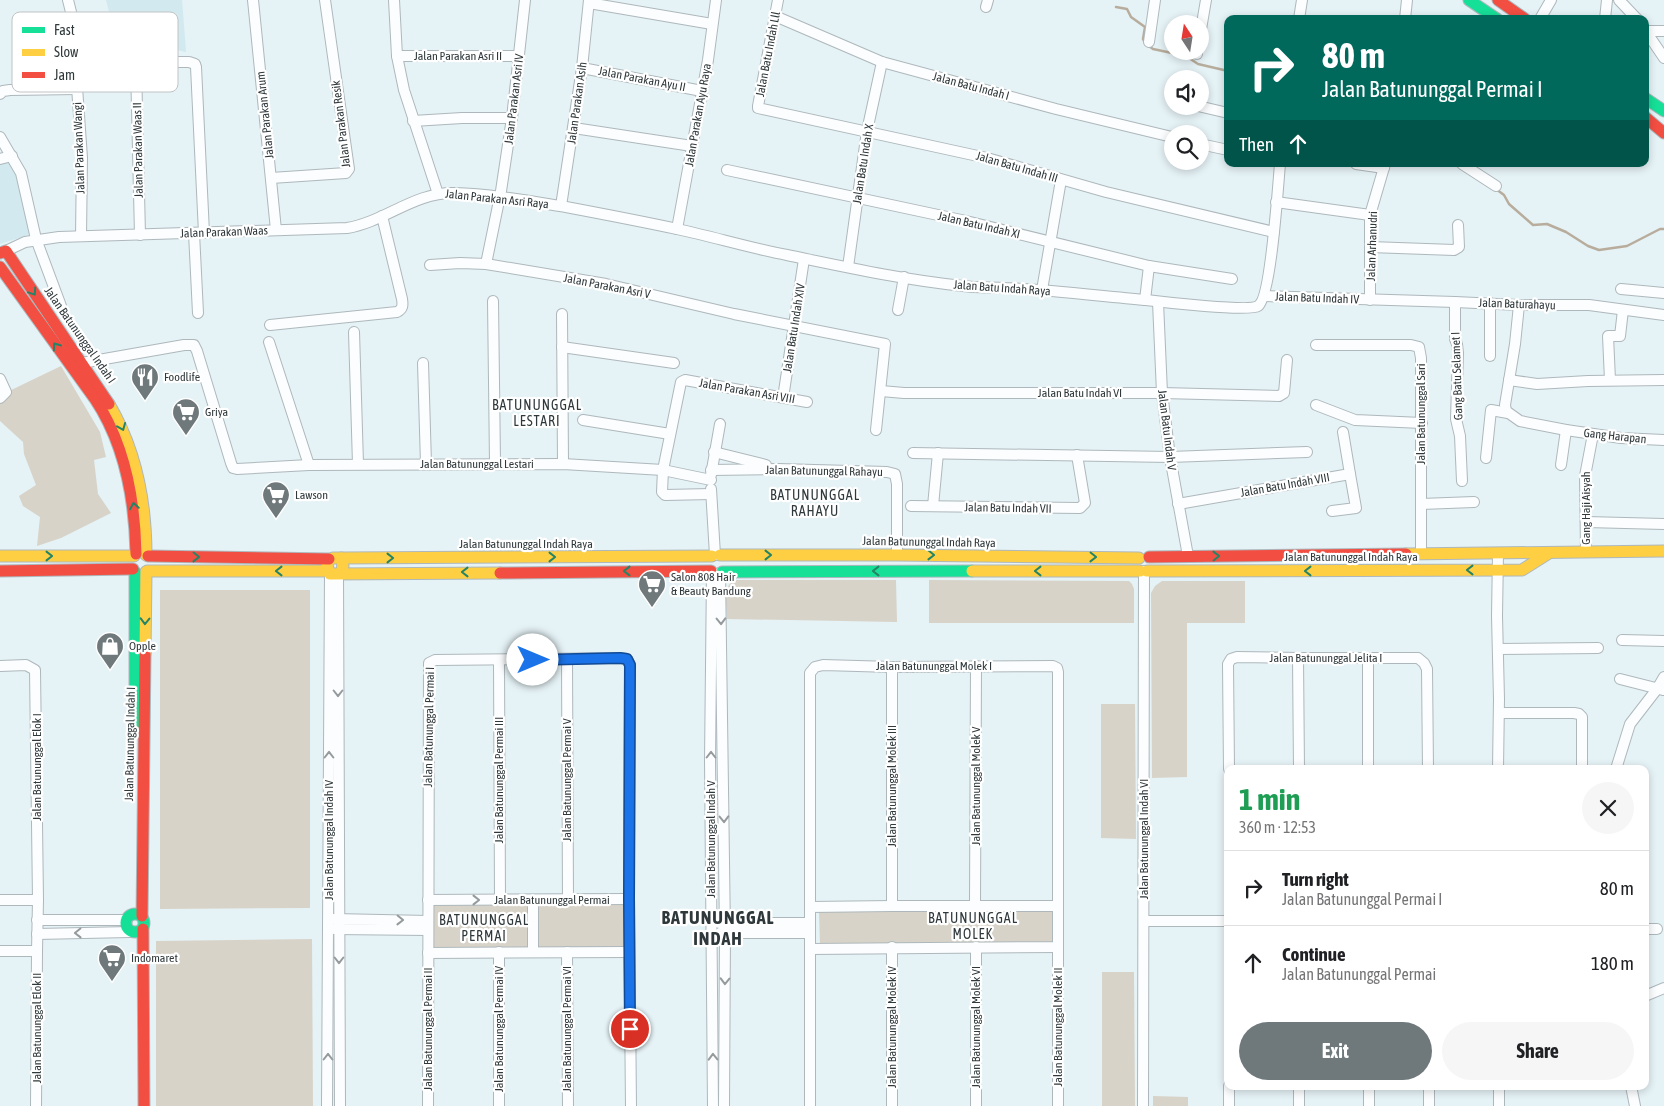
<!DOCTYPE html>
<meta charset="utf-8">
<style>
:root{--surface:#fff;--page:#f6f6f6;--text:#202124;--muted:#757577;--line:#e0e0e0;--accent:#6f797c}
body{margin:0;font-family:"Asap Condensed",sans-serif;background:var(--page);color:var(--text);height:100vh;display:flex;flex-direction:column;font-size:19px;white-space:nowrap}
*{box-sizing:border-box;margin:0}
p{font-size:16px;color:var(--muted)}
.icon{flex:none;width:28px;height:28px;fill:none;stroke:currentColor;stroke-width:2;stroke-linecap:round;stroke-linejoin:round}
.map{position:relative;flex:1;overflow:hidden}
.side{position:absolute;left:1224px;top:765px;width:425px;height:325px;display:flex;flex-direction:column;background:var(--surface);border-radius:10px;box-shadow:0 2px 8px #0003}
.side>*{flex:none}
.top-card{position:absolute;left:1224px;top:15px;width:425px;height:152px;border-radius:10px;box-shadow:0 2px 8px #0003;background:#00695c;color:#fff;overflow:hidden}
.needle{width:32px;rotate:348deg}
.controls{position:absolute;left:1164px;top:15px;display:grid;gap:10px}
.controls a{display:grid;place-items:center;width:45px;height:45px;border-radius:50%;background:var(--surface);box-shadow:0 2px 8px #0003;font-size:25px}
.pin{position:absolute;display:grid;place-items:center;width:42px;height:42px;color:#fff;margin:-21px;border:2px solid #fff;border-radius:50%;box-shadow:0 1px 5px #0007}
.me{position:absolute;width:55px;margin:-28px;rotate:90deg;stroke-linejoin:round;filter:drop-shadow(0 0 4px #0008)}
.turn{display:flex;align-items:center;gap:18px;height:105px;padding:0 15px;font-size:22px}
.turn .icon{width:65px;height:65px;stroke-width:2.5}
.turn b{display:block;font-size:35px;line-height:42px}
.then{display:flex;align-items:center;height:48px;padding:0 15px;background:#0003;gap:10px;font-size:19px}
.round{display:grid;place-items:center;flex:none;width:52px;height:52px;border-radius:26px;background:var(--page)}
.summary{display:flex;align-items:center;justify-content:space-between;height:85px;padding:0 15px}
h1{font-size:30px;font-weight:700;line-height:38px;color:#1e9e55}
.button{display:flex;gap:10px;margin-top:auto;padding:10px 15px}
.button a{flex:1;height:58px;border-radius:30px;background:var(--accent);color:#fff;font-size:20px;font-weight:700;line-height:58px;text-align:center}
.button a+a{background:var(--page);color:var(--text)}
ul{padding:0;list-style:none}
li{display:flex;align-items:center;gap:15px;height:75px;padding:0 15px;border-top:1px solid var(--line)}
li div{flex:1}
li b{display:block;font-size:19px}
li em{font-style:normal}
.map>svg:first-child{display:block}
</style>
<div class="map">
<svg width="1664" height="1106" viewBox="0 0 1664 1106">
<rect width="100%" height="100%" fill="#e5f2f6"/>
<g fill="#d1e9ef">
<polygon points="106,0 182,0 186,52 159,46 152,45 145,48 136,49 131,46 125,34 111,20"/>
<polygon points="12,158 34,233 0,244 0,162"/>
</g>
<g fill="#d8d3c8">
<polygon points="61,366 100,432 106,457 94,460 98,494 111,513 61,538 37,546 40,517 23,506 19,496 36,485 24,454 23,442 0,421 0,398 5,393"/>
<path d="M734,580H896L897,622L727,619C727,607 722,587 734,580Z"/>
<polygon points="929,580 1129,581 1132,584 1134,589 1134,623 929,623"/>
<polygon points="1162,581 1245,581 1245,623 1187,623 1187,777 1152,778 1151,593 1155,586"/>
<polygon points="160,590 310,590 310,908 160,909"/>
<polygon points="1101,704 1135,704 1136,839 1101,838"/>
<polygon points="429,901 630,901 630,950 429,951"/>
<polygon points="819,911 1055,912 1056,945 820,945"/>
<polygon points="312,939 313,1106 156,1106 156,941"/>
<polygon points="1102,972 1134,972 1135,1106 1102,1106"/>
<polygon points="1153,1096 1188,1097 1188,1106 1153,1106"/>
</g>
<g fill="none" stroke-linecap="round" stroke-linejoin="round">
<g stroke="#b8ad9c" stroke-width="2.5">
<polyline points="1116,7 1127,9 1131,17 1145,27 1143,39 1146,44 1153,49 1186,56 1198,64 1228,71"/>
<polyline points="1496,189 1504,195 1509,204 1533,225 1547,224 1566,232 1588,246 1599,250 1627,246 1660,229 1664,229"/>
</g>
<g stroke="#aeb8bc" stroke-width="12">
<g id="street">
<polyline points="68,0 72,16 82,158 81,236"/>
<polyline points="253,0 276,230"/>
<polyline points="394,0 397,56 404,90 438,194"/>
<polyline points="778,0 758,106 758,108 987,158 1106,192 1274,232"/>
<polyline points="1619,0 1637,19"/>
<polyline points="589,3 712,24"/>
<polyline points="986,7 988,0"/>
<polyline points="775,16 882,62 1056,109 1172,137"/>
<polyline points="1299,19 1302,0"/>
<polyline points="1405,19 1407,0"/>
<polyline points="1540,19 1551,0"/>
<polyline points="1605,19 1607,0"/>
<polyline points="1645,30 1664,58"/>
<polyline points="1646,31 1664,31"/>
<polyline points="1200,35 1206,0"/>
<polyline points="1149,42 1155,0"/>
<polyline points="1197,54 1197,51"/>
<polyline points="397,56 519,56"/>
<polyline points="582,68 702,91"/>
<polyline points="0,94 3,91 10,90 77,89"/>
<polyline points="1198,106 1228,113"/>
<polyline points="413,121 462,118 512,118"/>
<polyline points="574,128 692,146"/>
<polyline points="0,137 21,173 36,239 61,306"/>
<polyline points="1200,144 1228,150"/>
<polyline points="0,159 12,156"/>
<polyline points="1356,164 1384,168"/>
<polyline points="1462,164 1496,186"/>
<polyline points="727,170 966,221 1149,266 1232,279"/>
<polyline points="271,178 346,173 349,169 325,0"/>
<polyline points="1276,202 1370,215"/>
<polyline points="561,206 582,68 589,0"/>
<polyline points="677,229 708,60 716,0"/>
<polyline points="194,233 198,313"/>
<polyline points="140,235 136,66 137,63 140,62 189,62 195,64 196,67 204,233"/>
<polyline points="1370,247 1454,250 1459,247 1458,225"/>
<path d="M6,251L25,242L59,237L347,228C384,222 415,192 454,193C491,194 529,201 566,207C603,214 640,221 677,229C714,237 750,248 787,255C845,267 904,280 963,286C977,288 992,287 1006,288C1052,290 1099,296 1146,300C1162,302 1249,312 1258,306C1271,298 1278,185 1280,164"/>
<polyline points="486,264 501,191 512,118 525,0"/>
<polyline points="430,265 460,263 486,264 606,284 734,314 885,344 876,430"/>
<polyline points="848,267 867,131 882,62"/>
<polyline points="1621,289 1664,293"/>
<polyline points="1042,290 1061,180"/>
<polyline points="1265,296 1455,302 1519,305 1589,305 1664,315"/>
<polyline points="1145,300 1149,266"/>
<polyline points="1370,300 1370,215 1385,164"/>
<polyline points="493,301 495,463"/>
<polyline points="1158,302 1162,393 1170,457 1188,556"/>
<polyline points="1455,302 1455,339 1457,344 1458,353 1456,419 1460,436 1462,481"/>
<polyline points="1490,303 1490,356"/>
<polyline points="1519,305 1515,344 1505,405 1506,411 1520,421 1566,430 1621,438 1664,440"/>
<polyline points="898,310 904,277"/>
<polyline points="562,314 563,464"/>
<path d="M270,325L397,312C403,309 403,305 402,299L382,216"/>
<polyline points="354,332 358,464"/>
<polyline points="269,342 309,465"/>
<polyline points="1316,345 1411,345 1419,347 1421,358 1421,554"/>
<polyline points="562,347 674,363"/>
<polyline points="423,363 426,464"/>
<polyline points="76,364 184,345 194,345 197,351 231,463 233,468 237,469 309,465 563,464 663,470 711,480"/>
<polyline points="0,379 6,392 0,398"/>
<polyline points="1509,380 1537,384 1588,381 1664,380"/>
<polyline points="1610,380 1608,336 1620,336 1623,310"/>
<polyline points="881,391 904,393 1162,393 1279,396 1284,393 1287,360"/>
<polyline points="783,398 804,259"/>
<polyline points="1316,405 1355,420 1422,423"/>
<polyline points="583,420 670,434"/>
<polyline points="714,452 766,465"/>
<polyline points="913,453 1170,457 1307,452"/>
<polyline points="1486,458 1491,410 1508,413"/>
<polyline points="1561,465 1566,430"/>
<polyline points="711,470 778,469 887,472 895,474 897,484 897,555"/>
<polyline points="711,475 720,424"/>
<polyline points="711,489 715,555"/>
<polyline points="711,494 665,495 662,492 663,470 681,382 685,380 807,402"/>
<polyline points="1178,504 1350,474 1343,432"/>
<polyline points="1421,504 1474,502"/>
<polyline points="911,506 1080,508 1085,503 1077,455"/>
<polyline points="933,506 938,453"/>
<polyline points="1332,511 1356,508 1350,474"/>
<polyline points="1586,522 1664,524"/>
<polyline points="1586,552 1585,476 1593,434"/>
<polyline points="712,572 710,760 713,1106"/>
<polyline points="720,573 725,933 724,1106"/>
<polyline points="338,574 340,1106"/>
<polyline points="1622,640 1664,641"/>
<polyline points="1499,649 1598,648"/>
<polyline points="1298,658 1299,769"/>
<polyline points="1368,658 1368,769"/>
<polyline points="567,659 568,900"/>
<polyline points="499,660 500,900"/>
<polyline points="0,666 26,665 35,670 38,900"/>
<polyline points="892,667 892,906"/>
<polyline points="1620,679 1663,690"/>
<polyline points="1499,713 1574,713 1579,714 1582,717 1582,769"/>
<polyline points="1229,769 1228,664 1231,659 1237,657 1298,658 1418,658 1424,663 1427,669 1428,769"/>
<polyline points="1498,769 1499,699 1497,616 1498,553"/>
<polyline points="1616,769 1630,724 1657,689 1664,677"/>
<polyline points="0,900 38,900 37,951 0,951"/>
<polyline points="428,900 629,899"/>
<polyline points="533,900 533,952"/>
<polyline points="975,905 976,666"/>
<polygon points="892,906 1058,906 1058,947 810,949 810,907"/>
<polyline points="810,907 810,673 815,667 823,665 892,667 1053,666 1057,668 1058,672 1058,906"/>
<polyline points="334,919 428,921"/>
<polyline points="37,920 127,920"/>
<polyline points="1144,921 1228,921"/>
<polyline points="719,923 810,923"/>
<polyline points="334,929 428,930"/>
<polyline points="1645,929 1657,929"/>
<polyline points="720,933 810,933"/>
<polyline points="37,934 130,932"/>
<polyline points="976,947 976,1106"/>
<polyline points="499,952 499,1106"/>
<polyline points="567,952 568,1106"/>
<polyline points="428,953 629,952"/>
<polyline points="1645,996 1664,988"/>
<polyline points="1299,1086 1299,1106"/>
<polyline points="1369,1086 1369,1106"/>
<polyline points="1499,1086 1499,1106"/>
<polyline points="1631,1086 1635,1106"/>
<polyline points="36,1106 37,951"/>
<polyline points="327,1106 330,574"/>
<polyline points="428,1106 429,663 435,660 620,658 627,659 630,665 629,899 631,1106"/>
<polyline points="810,1106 810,949"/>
<polyline points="892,1106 892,947"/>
<polyline points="1058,1106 1058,947"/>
<polyline points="1143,1106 1144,571"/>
<polyline points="1229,1106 1229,1086"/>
<polyline points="1429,1106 1429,1086"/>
</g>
</g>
<g stroke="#aeb8bc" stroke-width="13">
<g id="fast">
<polyline points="1469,0 1497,19"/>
<polyline points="1645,98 1664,111"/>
<polyline points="135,572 135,723"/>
<polyline points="722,572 972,571"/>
<circle cx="135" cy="923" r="9"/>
</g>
</g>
<g stroke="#aeb8bc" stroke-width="13">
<g id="slow">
<path d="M109,404C136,450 146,502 146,555"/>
<polyline points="1406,554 1664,551"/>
<polyline points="720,555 897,555 1139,558"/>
<polyline points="0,556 134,556"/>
<polyline points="341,558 712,556"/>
<polyline points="147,571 328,571"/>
<polyline points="972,571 1140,571"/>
<polyline points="1147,571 1522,570 1549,553"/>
<polyline points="341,573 343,566 341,558 333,558 328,561 327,566 330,574 500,573"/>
<polyline points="145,654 146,572"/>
</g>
</g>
<g stroke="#aeb8bc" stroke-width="13">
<g id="jam">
<polyline points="1498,0 1525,19"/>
<polyline points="1645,117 1664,133"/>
<polyline points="0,253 6,251 109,404"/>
<path d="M0,267L95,399C125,444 135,500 136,554"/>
<polyline points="148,556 329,559"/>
<polyline points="1149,557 1406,554"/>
<polyline points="0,571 133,569"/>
<polyline points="500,573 711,571"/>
<polyline points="142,916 145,654"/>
<polyline points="143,929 144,1106"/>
</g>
</g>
<use href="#street" stroke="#fbfdfe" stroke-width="10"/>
<use href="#fast" stroke="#16e098" stroke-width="11"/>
<use href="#slow" stroke="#ffcf43" stroke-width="11"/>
<use href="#jam" stroke="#f24e42" stroke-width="11"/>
</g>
<defs><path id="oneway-chevron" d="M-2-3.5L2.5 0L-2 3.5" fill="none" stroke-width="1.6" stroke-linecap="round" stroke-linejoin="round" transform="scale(1.25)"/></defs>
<g stroke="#248465">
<use href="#oneway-chevron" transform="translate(33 292) rotate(56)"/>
<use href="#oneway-chevron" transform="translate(56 346) rotate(-125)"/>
<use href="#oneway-chevron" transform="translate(122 427) rotate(68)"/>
<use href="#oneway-chevron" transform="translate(134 506) rotate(-99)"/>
<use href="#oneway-chevron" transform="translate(768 555)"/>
<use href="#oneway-chevron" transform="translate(931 555) rotate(1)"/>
<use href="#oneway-chevron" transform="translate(49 556)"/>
<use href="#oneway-chevron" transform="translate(1216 556) rotate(-1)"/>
<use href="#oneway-chevron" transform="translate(196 557) rotate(1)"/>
<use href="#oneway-chevron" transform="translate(552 557)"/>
<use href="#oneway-chevron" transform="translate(1093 557) rotate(1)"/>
<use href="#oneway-chevron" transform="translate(390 558)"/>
<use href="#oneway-chevron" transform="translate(1470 570) rotate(180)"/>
<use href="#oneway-chevron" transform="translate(279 571) rotate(-180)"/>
<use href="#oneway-chevron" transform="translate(627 571) rotate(180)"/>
<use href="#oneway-chevron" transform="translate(876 571) rotate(180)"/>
<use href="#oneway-chevron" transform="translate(1038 571) rotate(180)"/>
<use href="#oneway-chevron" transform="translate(1308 571) rotate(180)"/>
<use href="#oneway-chevron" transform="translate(465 572) rotate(180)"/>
<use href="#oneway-chevron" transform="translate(145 621) rotate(91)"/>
</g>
<g stroke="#959a9c">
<use href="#oneway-chevron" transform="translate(721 621) rotate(89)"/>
<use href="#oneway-chevron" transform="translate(338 693) rotate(90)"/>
<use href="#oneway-chevron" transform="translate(329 755) rotate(-90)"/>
<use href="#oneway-chevron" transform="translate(711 755) rotate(-90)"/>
<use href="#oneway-chevron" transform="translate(724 819) rotate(89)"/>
<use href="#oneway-chevron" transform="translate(476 900)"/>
<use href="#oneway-chevron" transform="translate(400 920) rotate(1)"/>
<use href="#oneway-chevron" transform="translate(78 933) rotate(179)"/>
<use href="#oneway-chevron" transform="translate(339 960) rotate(90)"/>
<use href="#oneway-chevron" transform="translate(725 981) rotate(91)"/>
<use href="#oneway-chevron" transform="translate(328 1057) rotate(-90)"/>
<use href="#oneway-chevron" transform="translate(713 1057) rotate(-91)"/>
</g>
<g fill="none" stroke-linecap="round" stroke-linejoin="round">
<g stroke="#114b97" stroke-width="12">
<polyline id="route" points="533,660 620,658 627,659 630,665 629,899 630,1029"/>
</g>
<use href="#route" stroke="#1a73e8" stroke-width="9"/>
</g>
<defs>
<g id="restaurant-pin" transform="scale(1.4375)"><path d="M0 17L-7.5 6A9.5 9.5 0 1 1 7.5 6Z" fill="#6f797c" stroke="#fff"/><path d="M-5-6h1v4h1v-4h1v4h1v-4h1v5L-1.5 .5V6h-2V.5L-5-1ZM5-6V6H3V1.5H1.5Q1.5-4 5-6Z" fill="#fff"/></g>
<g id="supermarket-pin" transform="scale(1.4375)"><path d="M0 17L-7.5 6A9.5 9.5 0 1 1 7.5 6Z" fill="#6f797c" stroke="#fff"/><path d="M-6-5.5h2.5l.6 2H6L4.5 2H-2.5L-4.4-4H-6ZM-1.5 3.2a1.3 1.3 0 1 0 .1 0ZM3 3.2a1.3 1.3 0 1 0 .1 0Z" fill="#fff"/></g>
<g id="shop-pin" transform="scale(1.4375)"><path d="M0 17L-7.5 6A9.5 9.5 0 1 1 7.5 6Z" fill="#6f797c" stroke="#fff"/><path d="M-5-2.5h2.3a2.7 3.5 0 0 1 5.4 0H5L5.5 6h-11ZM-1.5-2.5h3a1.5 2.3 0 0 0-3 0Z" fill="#fff"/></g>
</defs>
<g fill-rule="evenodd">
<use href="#restaurant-pin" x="145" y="377"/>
<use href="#supermarket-pin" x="186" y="412"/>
<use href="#supermarket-pin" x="276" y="495"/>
<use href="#supermarket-pin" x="652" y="584"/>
<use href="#shop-pin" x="110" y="646"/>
<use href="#supermarket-pin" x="112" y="958"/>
</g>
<g text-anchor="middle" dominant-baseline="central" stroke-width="4.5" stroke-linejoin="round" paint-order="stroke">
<g font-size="12" fill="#2f383b" stroke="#fff">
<text transform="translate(768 54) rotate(-79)">Jalan Batu Indah Lll</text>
<text x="458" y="56">Jalan Parakan Asri II</text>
<text transform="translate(642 79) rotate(11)">Jalan Parakan Ayu II</text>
<text transform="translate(971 86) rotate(15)">Jalan Batu Indah I</text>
<text transform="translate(514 99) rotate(-83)">Jalan Parakan Asri IV</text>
<text transform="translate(577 103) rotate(-82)">Jalan Parakan Asih</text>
<text transform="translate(265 115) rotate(-96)">Jalan Parakan Arum</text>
<text transform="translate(698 115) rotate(-80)">Jalan Parakan Ayu Raya</text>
<text transform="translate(341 124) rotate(-97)">Jalan Parakan Resik</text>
<text transform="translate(79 148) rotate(-92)">Jalan Parakan Wangi</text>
<text transform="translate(138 150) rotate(-91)">Jalan Parakan Waas II</text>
<text transform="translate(863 164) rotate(-81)">Jalan Batu Indah X</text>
<text transform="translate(1017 167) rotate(16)">Jalan Batu Indah III</text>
<text transform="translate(497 199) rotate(6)">Jalan Parakan Asri Raya</text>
<text transform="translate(979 225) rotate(13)">Jalan Batu Indah XI</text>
<text transform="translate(224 232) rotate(-2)">Jalan Parakan Waas</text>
<text transform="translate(1372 246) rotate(-88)">Jalan Arhanudri</text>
<text transform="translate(607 286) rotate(11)">Jalan Parakan Asri V</text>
<text transform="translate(1002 288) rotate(4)">Jalan Batu Indah Raya</text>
<text transform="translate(1317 298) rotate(2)">Jalan Batu Indah IV</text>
<text transform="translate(1517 304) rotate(2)">Jalan Baturahayu</text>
<text transform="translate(794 328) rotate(-81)">Jalan Batu Indah XIV</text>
<text transform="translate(80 335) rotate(55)">Jalan Batununggal Indah I</text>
<text transform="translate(1457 376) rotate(-92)">Gang Batu Selamet I</text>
<text transform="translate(747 391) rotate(10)">Jalan Parakan Asri VIII</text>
<text x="1080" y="393">Jalan Batu Indah VI</text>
<text transform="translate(1421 414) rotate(-90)">Jalan Batununggal Sari</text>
<text transform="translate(1167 430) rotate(83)">Jalan Batu Indah V</text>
<text transform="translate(1615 436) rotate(6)">Gang Harapan</text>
<text x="477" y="464">Jalan Batununggal Lestari</text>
<text transform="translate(824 471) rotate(1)">Jalan Batununggal Rahayu</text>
<text transform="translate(1285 485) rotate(-10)">Jalan Batu Indah VIII</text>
<text transform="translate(1008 508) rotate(1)">Jalan Batu Indah VII</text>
<text transform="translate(1586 508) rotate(-90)">Gang Haji Aisyah</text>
<text transform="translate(929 542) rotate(1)">Jalan Batununggal Indah Raya</text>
<text x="526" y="544">Jalan Batununggal Indah Raya</text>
<text x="1351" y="557">Jalan Batununggal Indah Raya</text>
<text x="1326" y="658">Jalan Batununggal Jelita I</text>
<text x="934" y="666">Jalan Batununggal Molek I</text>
<text transform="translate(429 727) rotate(-89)">Jalan Batununggal Permai I</text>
<text transform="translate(130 744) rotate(-89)">Jalan Batununggal Indah I</text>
<text transform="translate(37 767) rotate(-90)">Jalan Batununggal Elok I</text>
<text transform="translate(499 780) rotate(-90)">Jalan Batununggal Permai III</text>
<text transform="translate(567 780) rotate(-90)">Jalan Batununggal Permai V</text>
<text transform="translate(892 786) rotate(-90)">Jalan Batununggal Molek III</text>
<text transform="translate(976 786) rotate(-90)">Jalan Batununggal Molek V</text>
<text transform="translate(711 839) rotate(-90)">Jalan Batununggal Indah V</text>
<text transform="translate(1144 839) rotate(-90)">Jalan Batununggal Indah VI</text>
<text transform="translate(329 840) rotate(-90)">Jalan Batununggal Indah IV</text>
<text x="552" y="900">Jalan Batununggal Permai</text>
<text transform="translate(892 1027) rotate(-90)">Jalan Batununggal Molek IV</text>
<text transform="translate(976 1027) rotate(-90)">Jalan Batununggal Molek VI</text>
<text transform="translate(1058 1027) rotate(-90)">Jalan Batununggal Molek II</text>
<text transform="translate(37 1028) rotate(-90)">Jalan Batununggal Elok II</text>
<text transform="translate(428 1029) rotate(-90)">Jalan Batununggal Permai II</text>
<text transform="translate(499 1029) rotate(-90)">Jalan Batununggal Permai IV</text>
<text transform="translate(567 1029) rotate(-90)">Jalan Batununggal Permai VI</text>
</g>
<g font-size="12" fill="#2f383b" stroke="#fff" text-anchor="start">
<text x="164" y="377">Foodlife</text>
<text x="205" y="412">Griya</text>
<text x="295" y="495">Lawson</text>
<text x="671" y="577">Salon 808 Hair<tspan x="671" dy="14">&amp; Beauty Bandung</tspan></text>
<text x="129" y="646">Opple</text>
<text x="131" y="958">Indomaret</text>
</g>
<g font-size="14" letter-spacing="1" fill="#2f383b" stroke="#fff">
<text x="537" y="405">BATUNUNGGAL<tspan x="537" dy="16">LESTARI</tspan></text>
<text x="815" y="495">BATUNUNGGAL<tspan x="815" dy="16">RAHAYU</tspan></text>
<text x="973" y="918">BATUNUNGGAL<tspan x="973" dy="16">MOLEK</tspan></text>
<text x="484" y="920">BATUNUNGGAL<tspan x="484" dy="16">PERMAI</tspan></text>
</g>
<g font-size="18" font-weight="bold" letter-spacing="1" fill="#2f383b" stroke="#fff">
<text x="718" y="917">BATUNUNGGAL<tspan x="718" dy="21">INDAH</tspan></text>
</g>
</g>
<rect x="12" y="12" width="166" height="80" rx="8" fill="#fff" stroke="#c1c3c4" stroke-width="1"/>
<rect x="22" y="27" width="23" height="6" fill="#16e098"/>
<rect x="22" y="49" width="23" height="7" fill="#ffcf43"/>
<rect x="22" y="72" width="23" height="6" fill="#f24e42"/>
<g font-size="14" fill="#2f383b">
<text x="54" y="35">Fast</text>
<text x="54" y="57">Slow</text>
<text x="54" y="80">Jam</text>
</g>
</svg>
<div class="controls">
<a><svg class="needle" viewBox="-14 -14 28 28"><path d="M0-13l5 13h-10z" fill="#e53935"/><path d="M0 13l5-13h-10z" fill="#757577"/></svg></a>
<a><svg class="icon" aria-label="sound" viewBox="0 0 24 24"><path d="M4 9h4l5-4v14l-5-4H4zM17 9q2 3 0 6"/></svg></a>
<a><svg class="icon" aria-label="search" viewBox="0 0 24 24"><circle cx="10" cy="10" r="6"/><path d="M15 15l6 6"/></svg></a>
</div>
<div class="pin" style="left:630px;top:1029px;background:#d93025"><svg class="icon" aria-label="arrive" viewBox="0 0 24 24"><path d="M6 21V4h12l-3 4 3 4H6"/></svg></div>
<svg class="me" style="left:533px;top:660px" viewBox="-20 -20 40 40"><circle r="19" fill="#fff"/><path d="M0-13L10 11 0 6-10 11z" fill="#1a73e8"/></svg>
<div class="top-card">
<div class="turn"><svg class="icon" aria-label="right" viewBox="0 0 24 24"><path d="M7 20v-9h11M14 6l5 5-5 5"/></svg><div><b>80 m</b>Jalan Batununggal Permai I</div></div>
<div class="then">Then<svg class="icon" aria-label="ahead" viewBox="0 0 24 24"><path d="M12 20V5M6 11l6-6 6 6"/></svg></div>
</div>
<section class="side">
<div class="summary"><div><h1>1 min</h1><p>360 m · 12:53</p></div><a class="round"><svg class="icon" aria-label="close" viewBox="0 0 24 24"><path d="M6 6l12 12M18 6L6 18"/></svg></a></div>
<ul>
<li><svg class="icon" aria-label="right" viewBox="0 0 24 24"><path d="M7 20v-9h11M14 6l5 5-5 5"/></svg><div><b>Turn right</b><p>Jalan Batununggal Permai I</p></div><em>80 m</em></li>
<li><svg class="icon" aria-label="ahead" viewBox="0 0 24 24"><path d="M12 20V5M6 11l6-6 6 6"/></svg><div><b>Continue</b><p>Jalan Batununggal Permai</p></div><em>180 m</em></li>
</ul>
<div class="button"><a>Exit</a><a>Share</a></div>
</section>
</div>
